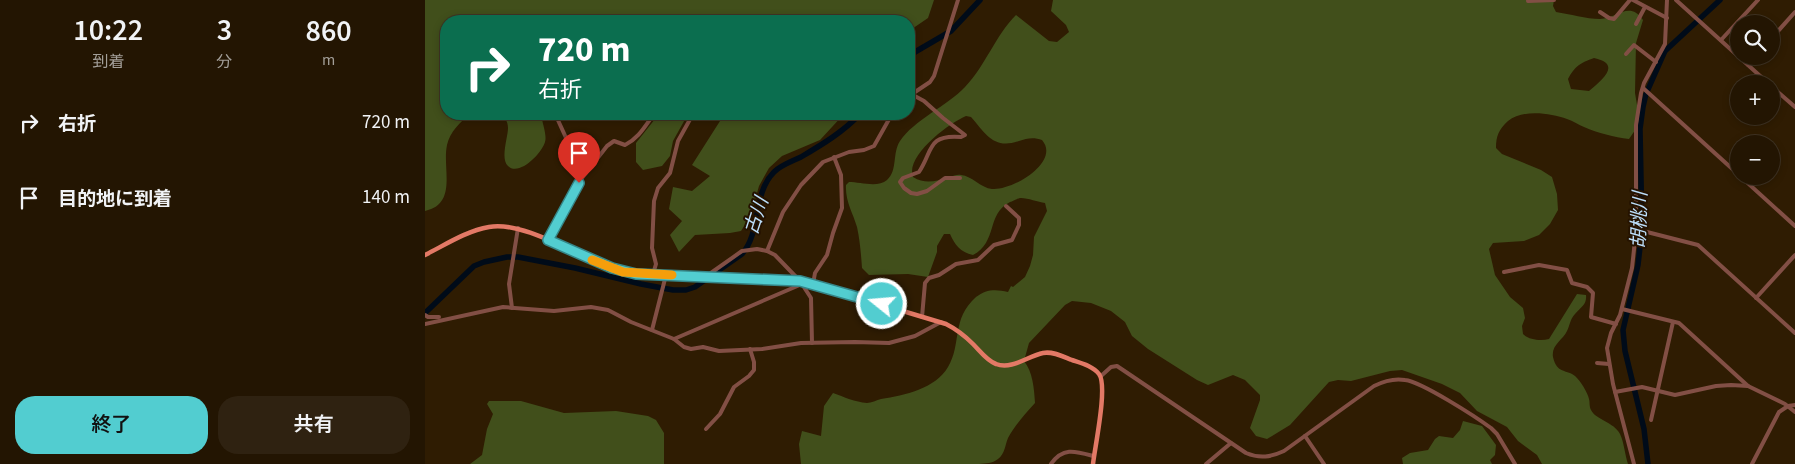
<!DOCTYPE html>
<html lang="ja">
<meta charset="utf-8">
<style>
:root{--surface:#231502;--page:#2f2211;--text:#f1f3f6;--muted:#a39f99;--line:#403424;--accent:#52cdd0}
body{margin:0;font-family:"Source Sans 3","Noto Sans JP",sans-serif;background:var(--page);color:var(--text);height:100vh;display:flex;flex-direction:column;font-size:19px;white-space:nowrap}
*{box-sizing:border-box;margin:0}
p{font-size:16px;color:var(--muted)}
.icon{flex:none;width:28px;height:28px;fill:none;stroke:currentColor;stroke-width:2;stroke-linecap:round;stroke-linejoin:round}
.map{position:relative;flex:1;overflow:hidden}
.panel{display:flex;flex-direction:column;background:var(--surface);width:425px}
.panel>*{flex:none}
.banner{position:absolute;left:15px;top:15px;width:475px;height:105px;border-radius:20px;box-shadow:0 2px 8px #0003,0 0 0 1px var(--line);background:#0b6e4f;color:#fff;overflow:hidden}
.tools{position:absolute;left:1305px;top:15px;display:grid;gap:10px}
.tools a{display:grid;place-items:center;width:50px;height:50px;border-radius:50%;background:var(--surface);box-shadow:0 2px 8px #0003,0 0 0 1px var(--line);font-size:25px}
.pin{position:absolute;display:grid;place-items:center;width:42px;height:42px;color:#fff;margin:-51px -21px;border-radius:50% 50% 50% 0;rotate:-45deg;box-shadow:0 0 5px #0007}
.pin .icon{rotate:45deg}
.me{position:absolute;width:55px;margin:-28px;rotate:287deg;stroke-linejoin:round;filter:drop-shadow(0 0 4px #0008)}
.turn{display:flex;align-items:center;gap:18px;height:105px;padding:0 15px;font-size:22px}
.turn .icon{width:65px;height:65px;stroke-width:2.5}
.turn b{display:block;font-size:35px;line-height:42px}
.eta{display:flex;justify-content:space-evenly;align-items:center;height:85px;text-align:center}
.eta b{font-size:30px;font-weight:600;line-height:35px}
.button{display:flex;gap:10px;margin-top:auto;padding:10px 15px}
.button a{flex:1;height:58px;border-radius:20px;background:var(--accent);color:#111;font-size:20px;font-weight:600;line-height:58px;text-align:center}
.button a+a{background:var(--page);color:var(--text)}
ul{padding:0;list-style:none}
li{display:flex;align-items:center;gap:15px;height:75px;padding:0 15px}
li div{flex:1}
li b{display:block;font-size:19px}
li em{font-style:normal}
main{display:flex;flex:1;min-height:0}
.map>svg:first-child{display:block}
</style>
<main>
<section class="panel">
<div class="eta">
<div><b>10:22</b><p>到着</p></div>
<div><b>3</b><p>分</p></div>
<div><b>860</b><p>m</p></div>
</div>
<ul>
<li><svg class="icon" aria-label="right" viewBox="0 0 24 24"><path d="M7 20v-9h11M14 6l5 5-5 5"/></svg><div><b>右折</b></div><em>720 m</em></li>
<li><svg class="icon" aria-label="arrive" viewBox="0 0 24 24"><path d="M6 21V4h12l-3 4 3 4H6"/></svg><div><b>目的地に到着</b></div><em>140 m</em></li>
</ul>
<div class="button"><a>終了</a><a>共有</a></div>
</section>
<div class="map">
<svg width="1370" height="464" viewBox="0 0 1370 464">
<rect width="100%" height="100%" fill="#2f1c02"/>
<g fill="#414f1b" fill-rule="evenodd">
<path d="M0,0H509L503,18L484,31V21H21V114H45C35,122 25,132 22,145C17,168 33,204 0,211Z"/>
<path d="M628,0H1129L1128,6L1131,12C1145,14 1161,19 1175,19C1192,19 1204,0 1218,20L1211,43L1210,93L1215,123L1204,139C1189,137 1173,133 1159,127C1154,125 1148,121 1142,119C1125,113 1098,109 1083,121C1074,129 1071,136 1071,148L1077,154L1116,170L1127,177L1132,194L1133,210L1125,224L1114,235L1099,241L1068,243L1064,249L1070,275L1085,297L1098,308L1100,318L1097,326L1098,334C1104,340 1116,341 1124,339L1152,294L1161,295C1162,305 1156,307 1150,314C1145,319 1145,325 1142,331C1138,340 1126,345 1128,357C1132,374 1141,369 1150,376C1155,380 1163,393 1164,399C1165,402 1164,406 1166,410C1171,420 1189,422 1195,434C1199,442 1200,455 1203,464H1117L1112,455L1093,441L1082,427L1052,411L1035,393L1017,384L977,370L965,371L926,381L913,380L904,382L865,425L842,439L831,436L825,428L835,400V395L820,380L808,375L783,385L772,380L723,349L707,336L700,322L686,311L666,303L647,301L640,305L604,343L599,361C608,372 609,389 610,403C600,414 590,425 583,438C580,445 580,454 573,459C567,464 561,463 554,464H376L374,444L377,431L396,436L399,406L408,393C419,397 430,402 442,403C446,403 452,400 456,399C480,395 510,389 523,367C537,344 526,319 551,297C561,289 571,289 583,292L586,286L588,287L600,277L605,266L608,255L609,237L622,211L620,203C613,202 603,198 596,198C593,198 588,201 585,202C561,214 573,242 548,255C535,252 530,245 525,234H519L512,246V252L503,277L483,274L444,275L437,268C436,254 435,241 432,227C428,213 420,201 421,185L424,182C435,182 453,188 462,180C473,170 467,153 475,141C489,120 522,106 540,87C561,65 570,36 591,15L624,41L632,42L644,32L641,25L626,11ZM1169,58C1198,64 1176,81 1164,91L1146,89L1143,79C1150,66 1155,63 1169,58ZM541,116L546,117C561,134 569,150 594,141C602,138 609,137 617,140C636,162 587,191 567,189C556,188 547,176 536,175C533,174 528,176 525,177C511,181 501,185 488,177C480,156 524,123 541,116Z"/>
<path d="M77,114H121L117,119C118,125 122,136 120,142C117,153 94,177 83,166C75,159 83,137 83,128C83,122 80,118 77,114Z"/>
<polygon points="234,114 263,114 248,141 245,156 237,166 218,170 211,162 211,143"/>
<polygon points="289,114 419,114 395,140 357,156 344,168 334,186 326,215 316,231 305,233 270,235 254,252 245,235 257,221 244,209 248,187 267,191 285,176 267,165 295,121"/>
<polygon points="64,401 96,401 139,413 191,411 223,416 231,420 239,433 239,464 45,464 57,455 62,429 68,414 62,404"/>
<polygon points="1038,421 1057,426 1071,445 1070,455 1065,460 1067,464 978,464 977,458 985,453 1003,450 1010,439 1014,436 1028,438 1035,430"/>
</g>
<g fill="none" stroke-linecap="round" stroke-linejoin="round">
<g stroke="#000b19" stroke-width="5.5">
<polyline points="484,59 490,52 526,31 555,0"/>
<path d="M0,313L49,266L59,262L82,257H93L150,268L216,284L248,290H261L270,287L317,254C337,231 327,194 349,172C356,165 368,161 376,157C398,144 418,132 435,114"/>
<polyline points="1223,464 1219,429 1200,351 1198,330 1213,265 1217,229 1215,129 1218,107 1221,94 1240,51 1295,0"/>
</g>
<g stroke="#824f45" stroke-width="4">
<polyline points="1208,0 1242,18"/>
<polyline points="1251,0 1344,84"/>
<polyline points="1103,1 1129,0"/>
<polyline points="1175,12 1184,18 1189,19 1205,0"/>
<polyline points="1211,24 1220,7"/>
<polyline points="1346,39 1370,12"/>
<polyline points="1296,40 1333,0"/>
<polyline points="1201,54 1209,45 1231,62"/>
<polyline points="1323,65 1330,56"/>
<polyline points="1346,86 1370,107"/>
<polyline points="1218,88 1314,175"/>
<path d="M486,94L499,101L518,118L540,135L536,137C502,134 508,151 494,172L478,178L475,182L479,188L486,193L492,194L502,191L520,178H535"/>
<polyline points="484,96 505,82 509,76 533,0"/>
<polyline points="134,114 132,118 157,173 157,178"/>
<polyline points="158,114 159,114"/>
<polyline points="1315,176 1370,226"/>
<polyline points="1211,231 1222,232 1273,245 1370,333"/>
<path d="M123,240L157,178L182,146L189,141L200,145C214,138 220,126 229,114"/>
<polyline points="342,251 358,212 376,185 398,162 424,152 439,150 449,146 467,114"/>
<polyline points="1079,272 1114,265 1142,270 1147,283 1162,287 1168,293 1166,317 1191,324"/>
<polyline points="228,274 231,264 227,248 229,201 233,188 245,173 253,141 268,114"/>
<polyline points="283,275 317,251 332,249 342,251 350,255 375,281 386,298 387,343"/>
<polyline points="388,284 390,273 402,255 408,233 417,208 416,175 409,157"/>
<polyline points="1331,298 1370,255"/>
<polyline points="87,308 84,284 93,228"/>
<polyline points="1197,309 1254,323 1323,386 1360,404 1370,412"/>
<polyline points="0,315 3,317 14,317"/>
<polyline points="497,317 500,283 504,278 514,275 531,264 553,260 569,245 587,240 594,225 594,218 581,206"/>
<polyline points="0,324 78,307 129,311 166,307 183,310 206,322 249,339 259,347 266,349 278,347 294,351 337,349 376,343 430,342 464,343 490,336 516,322"/>
<polyline points="227,330 241,275"/>
<polyline points="249,339 377,284"/>
<polyline points="1172,363 1184,364"/>
<path d="M676,376L686,367L692,366L821,453C835,459 846,457 859,451L949,386C959,381 969,378 980,380C997,382 1051,417 1066,428L1072,434L1090,464"/>
<polyline points="1190,392 1217,387 1250,395 1291,386 1306,385 1323,386"/>
<polyline points="1226,420 1248,322"/>
<polyline points="281,429 295,414 309,387 324,376 329,370 329,362 325,349"/>
<polyline points="880,436 899,464"/>
<path d="M626,464C638,447 650,451 668,456"/>
<polyline points="781,464 806,443"/>
<polyline points="1209,464 1188,384 1182,348 1186,333 1195,315 1207,268 1211,231 1211,125 1216,93 1219,83 1240,44 1242,0"/>
<polyline points="1327,464 1354,412 1363,406 1370,405"/>
</g>
<path stroke="#e37966" stroke-width="4.5" d="M0,255C20,245 41,231 64,227C100,220 160,261 198,272L362,279L388,284L521,324C531,329 540,336 548,344C555,351 562,361 571,364C587,370 603,356 618,353C628,351 639,357 647,360C656,363 668,366 674,374C683,386 670,446 668,464"/>
</g>
<g fill="none" stroke-linecap="round" stroke-linejoin="round">
<g stroke="#358587" stroke-width="12">
<polyline id="route" points="154,183 123,240 187,268 211,274 375,281 457,304"/>
</g>
<use href="#route" stroke="#52cdd0" stroke-width="9"/>
<polyline stroke="#f59e0b" stroke-width="9" points="167,260 198,272 247,275"/>
</g>
<g text-anchor="middle" dominant-baseline="central" stroke-width="4" stroke-linejoin="round" paint-order="stroke">
<g font-size="19" font-style="italic" fill="#bcdef9" stroke="#251300">
<text transform="translate(332 216) rotate(-72)">古川</text>
<text transform="translate(1215 220) rotate(-88)">胡桃川</text>
</g>
</g>
</svg>
<div class="tools">
<a><svg class="icon" aria-label="search" viewBox="0 0 24 24"><circle cx="10" cy="10" r="6"/><path d="M15 15l6 6"/></svg></a>
<a>+</a>
<a>−</a>
</div>
<div class="pin" style="left:154px;top:183px;background:#d93025"><svg class="icon" aria-label="arrive" viewBox="0 0 24 24"><path d="M6 21V4h12l-3 4 3 4H6"/></svg></div>
<svg class="me" style="left:457px;top:304px" viewBox="-20 -20 40 40"><circle r="17" fill="#52cdd0" stroke="#fff" stroke-width="3"/><path d="M0-11L8 9 0 5-8 9z" fill="#fff"/></svg>
<div class="banner">
<div class="turn"><svg class="icon" aria-label="right" viewBox="0 0 24 24"><path d="M7 20v-9h11M14 6l5 5-5 5"/></svg><div><b>720 m</b>右折</div></div>
</div>
</div>
</main>
